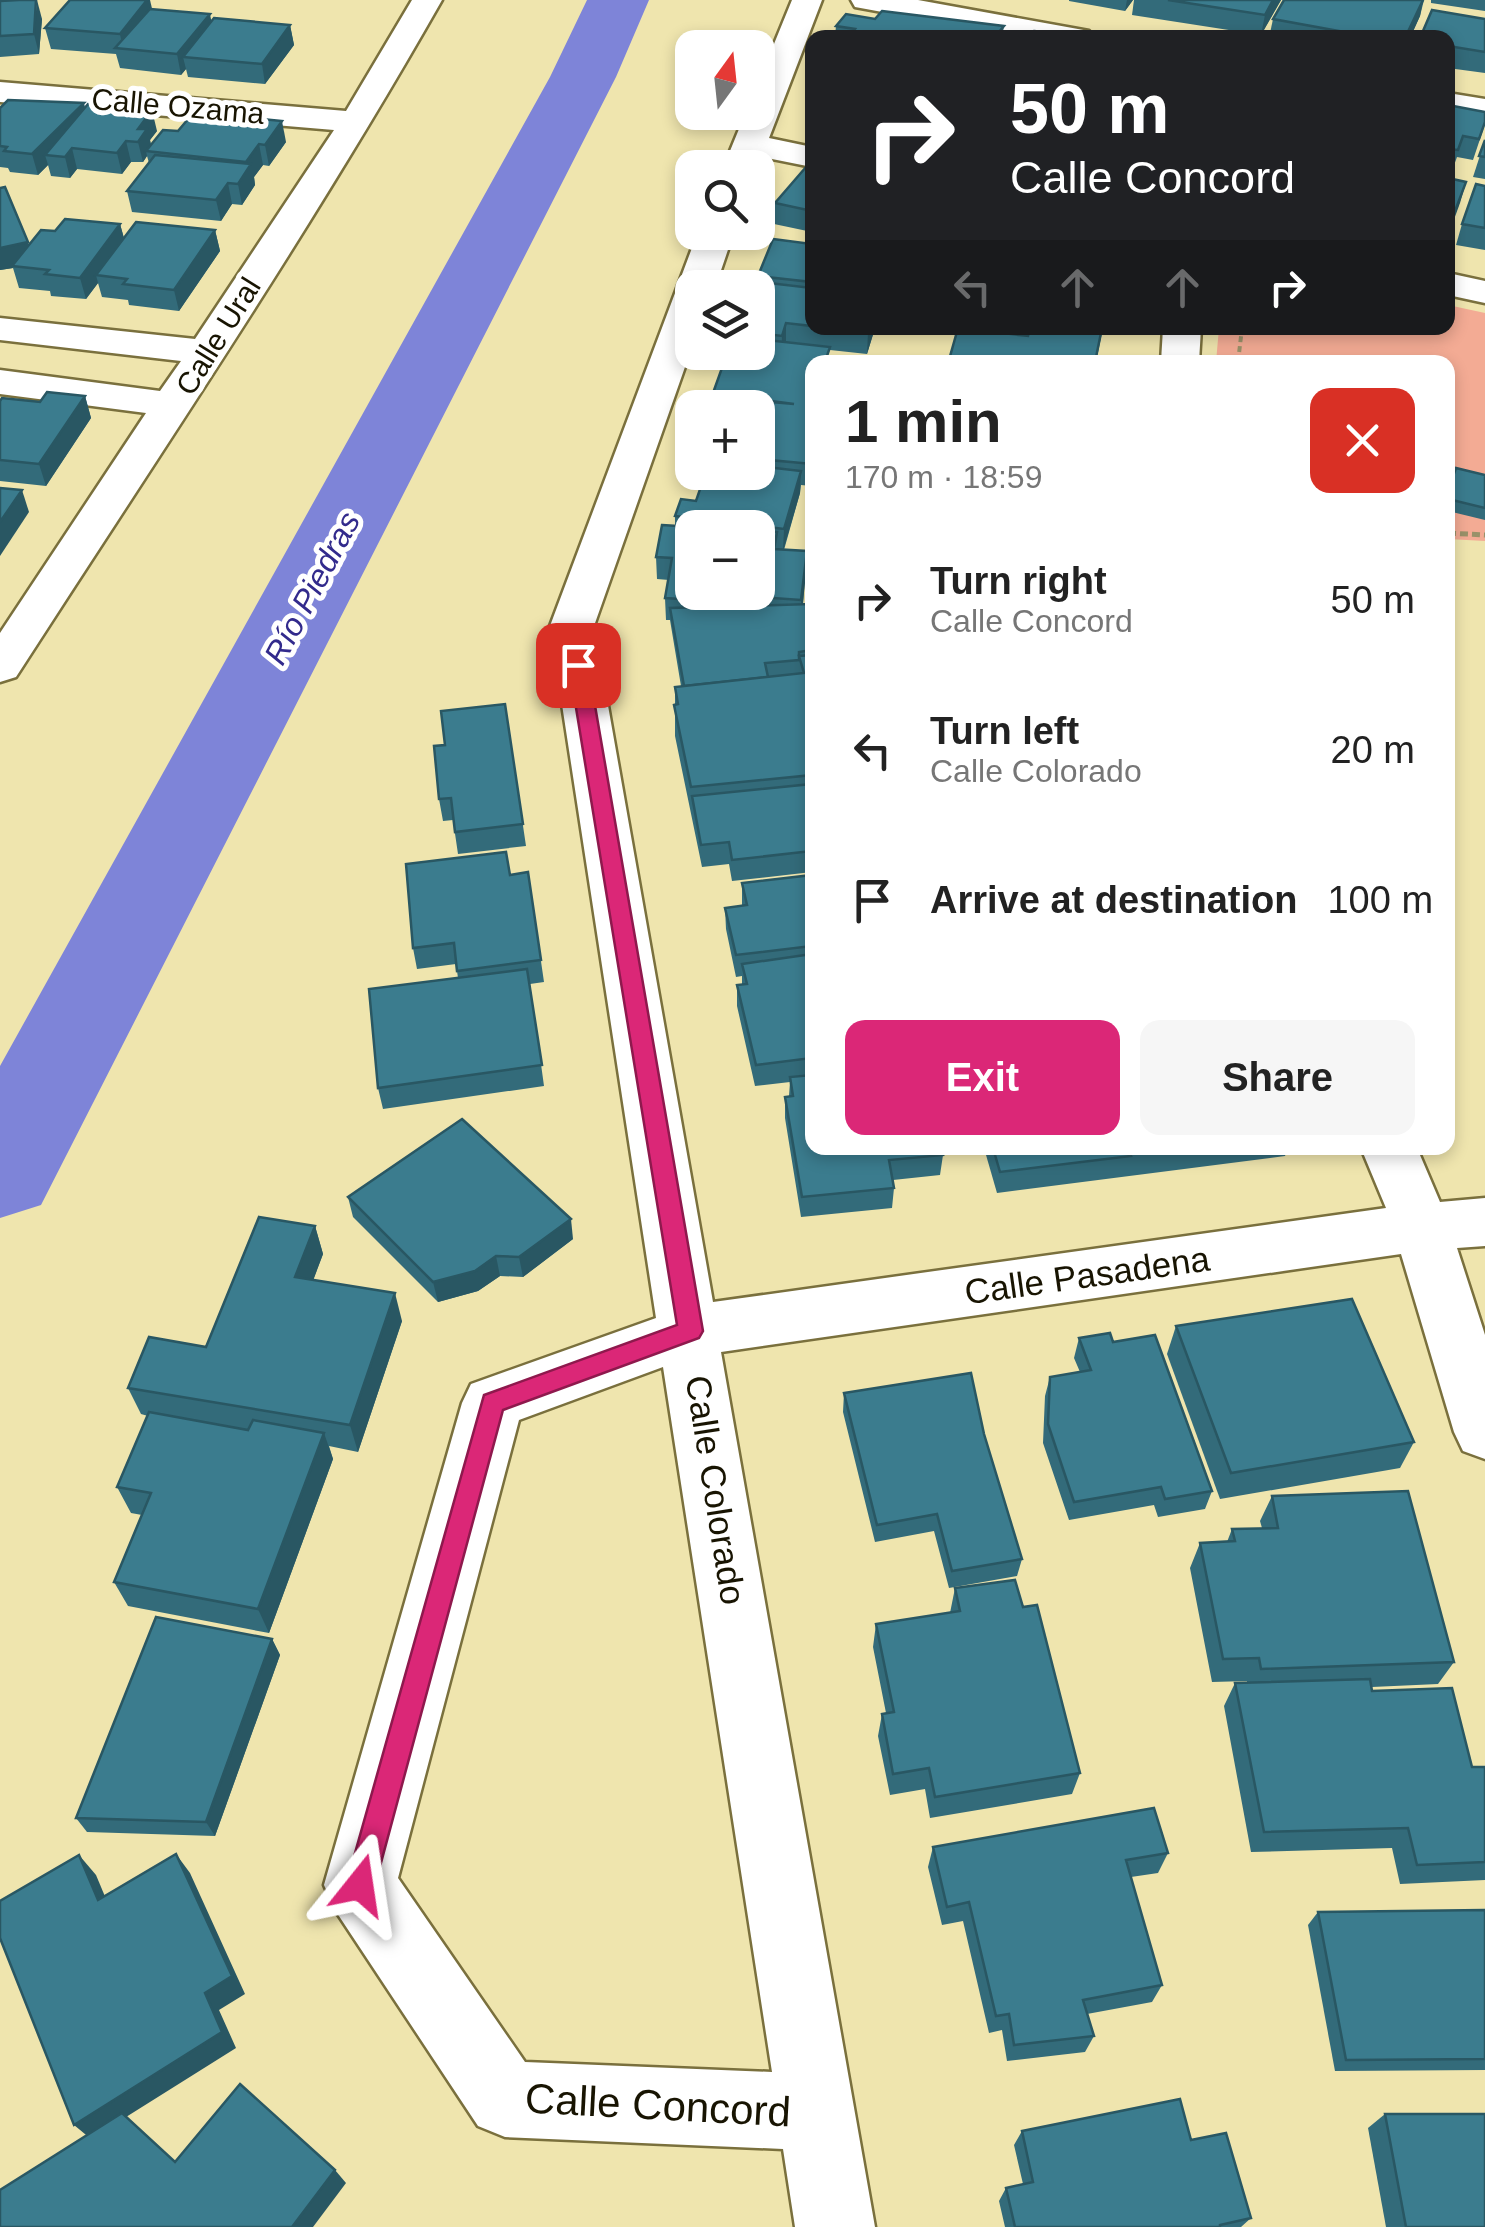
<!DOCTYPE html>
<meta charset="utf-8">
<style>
:root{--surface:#fff;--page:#f6f6f6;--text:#222;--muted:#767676;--accent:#db2777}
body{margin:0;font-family:Helvetica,sans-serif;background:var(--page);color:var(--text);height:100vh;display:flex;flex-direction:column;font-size:38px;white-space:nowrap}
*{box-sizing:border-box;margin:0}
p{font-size:32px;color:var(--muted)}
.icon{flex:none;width:55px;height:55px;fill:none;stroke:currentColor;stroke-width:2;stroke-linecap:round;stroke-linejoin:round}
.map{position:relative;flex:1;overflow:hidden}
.panel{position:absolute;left:805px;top:355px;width:650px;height:800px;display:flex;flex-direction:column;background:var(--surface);border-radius:20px;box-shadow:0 5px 15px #0003}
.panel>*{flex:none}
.guide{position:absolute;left:805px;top:30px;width:650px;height:305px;border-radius:20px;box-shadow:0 5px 15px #0003;background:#202124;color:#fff;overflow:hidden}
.needle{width:65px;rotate:15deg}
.controls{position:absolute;left:675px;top:30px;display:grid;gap:20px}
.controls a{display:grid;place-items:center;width:100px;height:100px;border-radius:20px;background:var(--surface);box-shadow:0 5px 15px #0003;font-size:50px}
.pin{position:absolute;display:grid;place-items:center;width:85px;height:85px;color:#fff;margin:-42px;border-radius:20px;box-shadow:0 5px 15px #0006}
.me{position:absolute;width:110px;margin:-55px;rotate:15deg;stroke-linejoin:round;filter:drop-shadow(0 0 8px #0008)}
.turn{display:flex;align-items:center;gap:35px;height:210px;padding:0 40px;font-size:45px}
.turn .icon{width:130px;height:130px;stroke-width:2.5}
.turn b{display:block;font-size:70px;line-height:85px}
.lanes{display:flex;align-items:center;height:95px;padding:0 40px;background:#0003;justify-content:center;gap:50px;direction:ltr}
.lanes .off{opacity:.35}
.round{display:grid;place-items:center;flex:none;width:105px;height:105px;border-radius:20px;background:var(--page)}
.summary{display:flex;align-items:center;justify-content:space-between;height:170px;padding:0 40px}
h1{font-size:60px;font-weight:800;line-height:75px}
.cta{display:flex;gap:20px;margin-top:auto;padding:20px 40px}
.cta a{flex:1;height:115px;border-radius:20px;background:var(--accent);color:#fff;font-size:40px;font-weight:800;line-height:115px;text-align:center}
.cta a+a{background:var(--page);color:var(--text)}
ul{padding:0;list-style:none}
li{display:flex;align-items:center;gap:30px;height:150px;padding:0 40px}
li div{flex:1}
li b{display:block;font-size:38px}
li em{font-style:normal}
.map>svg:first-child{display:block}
</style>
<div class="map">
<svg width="1485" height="2227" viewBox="0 0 1485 2227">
<rect width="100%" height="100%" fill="#efe5ae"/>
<polygon fill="#f3ab94" points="1448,305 1485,313 1485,541 1448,539 1448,362 1216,362 1219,328 1448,328"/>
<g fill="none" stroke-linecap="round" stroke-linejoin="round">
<polygon fill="#7e84d8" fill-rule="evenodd" points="587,0 649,0 616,77 41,1205 0,1218 0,1066 550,77"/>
<g stroke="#7a703d" stroke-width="5">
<g id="minor">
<path d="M412,0H442C309,234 161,452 16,677L0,682V633L146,413L0,394V370L160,391L181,361L0,340V318L195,339L334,130L0,102V82L346,111Z"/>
<polygon points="792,0 822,0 769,138 812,147 812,167 762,157 757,168 723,168 746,112 758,112 758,83"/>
<polygon points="851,0 918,0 1078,29 1089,31 1093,38 1023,38 866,9 855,7"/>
<polygon points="1448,93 1485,99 1485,119 1448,113"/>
<path d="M698,232H734L715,288H692V347L594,626L713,1302L1386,1208L1361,1148H1417L1440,1202L1485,1198V1246L1457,1248L1485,1335V1459L1463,1451L1454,1432L1401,1254L721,1352L875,2227H795L783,2149L505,2137L478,2126L335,1910L324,1885L462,1403L471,1384L656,1318L550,626ZM663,1367L772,2072L525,2062L398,1878L519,1420Z"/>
<polygon points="1448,273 1485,281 1485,303 1448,295"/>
<polygon points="1163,328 1201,328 1199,362 1161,362"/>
</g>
</g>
<polyline stroke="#999169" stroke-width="4" stroke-dasharray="6 4" stroke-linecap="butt" points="1238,362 1242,328"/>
<polyline stroke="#999169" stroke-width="5" stroke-dasharray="8 4" stroke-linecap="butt" points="1448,533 1485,535"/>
<use href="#minor" fill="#fff" fill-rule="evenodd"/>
</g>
<g fill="#336b7a" fill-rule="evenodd">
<polygon points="1069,0 1133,0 1125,11 1069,1"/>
<polygon points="1134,0 1281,0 1261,35 1132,15"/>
<polygon points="1284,0 1424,0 1420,16 1410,38 1269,38 1273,19"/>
<polygon points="1431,0 1485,0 1485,11 1431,3"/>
<polygon points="0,1 42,19 39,54 0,57"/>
<polygon points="152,9 211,21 290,25 294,45 265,84 188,77 186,69 181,75 120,68 116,54 51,49 45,28"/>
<polygon points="875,19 1004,26 1003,32 1016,38 817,38 835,36 836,26"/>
<polygon points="1485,19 1485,73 1448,68 1448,38"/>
<polygon points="812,79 812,106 808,105 808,84"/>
<polygon points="1448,105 1485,124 1473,160 1457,157 1452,171 1448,171"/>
<polygon points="85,107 157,131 150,140 151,145 286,142 269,166 263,165 254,177 255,185 242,205 232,204 221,221 132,212 127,191 149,163 147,156 143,162 131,162 122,174 77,169 70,178 51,176 48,165 38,175 10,172 8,168 0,167 0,108"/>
<polygon points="1485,140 1485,179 1473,177"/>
<polygon points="812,168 812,232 774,224 775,203"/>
<polygon points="1485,186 1485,250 1456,245 1462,224"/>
<polygon points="0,188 29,245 55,231 120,224 124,238 215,230 220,251 179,311 129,305 128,300 102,297 98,283 86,299 51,296 50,291 19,288 13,268 0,270"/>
<path d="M812,244V328H875L867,354L830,350L812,362V486L801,485L800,493L784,550L807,551L803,604L812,610V872L732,881L729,864L702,867L675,736V687L681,686L670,620H666L665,598L669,580L657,579L656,557L675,525V516L696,501L705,476L689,474L688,452L692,438V472H758V408L713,397V393L738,367L743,353L740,352H758V315L763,298L758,297V276ZM692,528H758V592Z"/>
<polygon points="958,328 968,329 969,328 1103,328 1096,362 948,362"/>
<polygon points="85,396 91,418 46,486 0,481 0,401 40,402"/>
<polygon points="1485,475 1485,520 1448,511 1448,490"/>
<polygon points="505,704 526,846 458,854 453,820 443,821 439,799 445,745"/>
<polygon points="528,872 544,982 530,984 544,1086 383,1109 378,1088 458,978 456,964 417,969 413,948 510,875"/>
<polygon points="812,875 812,1148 943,1155 940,1175 893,1180 894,1188 892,1208 801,1217 785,1118 785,1097 789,1096 790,1082 755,1086 737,1006 737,985 742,984 742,976 736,977 726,929 725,908 742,906 742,883"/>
<polygon points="984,1148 1288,1148 1285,1156 997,1193"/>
<polygon points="348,1197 573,1239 523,1277 500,1276 478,1291 438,1302 353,1217"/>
<polygon points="315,1226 323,1254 313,1280 402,1321 358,1452 329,1446 333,1459 269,1633 128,1606 114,1582 142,1515 131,1513 117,1487 148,1416 141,1414 128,1388 206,1347"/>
<polygon points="1176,1326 1414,1442 1400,1468 1220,1499 1167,1354"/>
<polygon points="1079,1338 1113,1342 1212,1491 1205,1509 1158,1517 1154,1505 1069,1520 1043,1443 1045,1396 1050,1377 1080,1372 1074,1358"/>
<polygon points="844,1393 984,1434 1022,1559 1017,1576 949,1588 934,1531 875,1542 843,1412"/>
<polygon points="1272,1496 1454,1662 1438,1684 1372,1687 1372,1691 1472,1767 1485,1767 1485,1880 1400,1884 1392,1848 1251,1852 1224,1706 1235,1683 1247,1683 1247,1681 1212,1682 1190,1568 1200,1543 1227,1542 1232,1529 1262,1528 1260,1521"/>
<polygon points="955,1588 1023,1607 1080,1773 1072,1794 930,1818 925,1789 890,1795 878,1736 882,1714 886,1713 873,1647 876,1624 950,1613"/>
<polygon points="272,1639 280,1655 215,1836 87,1832 76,1818"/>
<polygon points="933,1847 1168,1853 1158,1873 1131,1877 1162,1985 1152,2002 1087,2014 1094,2036 1085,2052 1007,2061 1002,2030 989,2033 963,1921 942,1925 928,1867"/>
<polygon points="1485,1910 1485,2070 1335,2071 1308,1925 1318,1912"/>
<polygon points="1385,2114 1485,2227 1386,2227 1368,2128"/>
<polygon points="1022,2131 1191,2140 1251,2218 1241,2227 1005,2227 999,2201 1006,2188 1023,2184 1014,2145"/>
</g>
<g fill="#295763">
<polygon points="37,0 42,19 39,54 34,34"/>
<polygon points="147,0 150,0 154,17 123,49 120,34"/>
<polygon points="1127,0 1133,0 1125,11"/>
<polygon points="1273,0 1281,0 1261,35 1265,15"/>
<polygon points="1423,0 1420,16 1410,38 1405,38"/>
<polygon points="210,14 214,35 183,57 186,69 181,75 177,54"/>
<polygon points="290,25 294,45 265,84 262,64"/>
<polygon points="84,103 89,124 45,155 48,165 38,175 32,154"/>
<polygon points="152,110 157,131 150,140 152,150 146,151 147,156 143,162 138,142 138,129"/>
<polygon points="282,121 286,142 269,166 265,145"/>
<polygon points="126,141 131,162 122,174 117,153"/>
<polygon points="259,144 263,165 254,177 255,185 242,205 238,184 247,170 246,162"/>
<polygon points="72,148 77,169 70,178 65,157"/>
<polygon points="1466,182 1460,203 1448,236 1448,232"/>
<polygon points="228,183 232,204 221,221 216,200"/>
<polygon points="120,224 126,246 96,275 98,283 86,299 80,278"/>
<polygon points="215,230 220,251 179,311 174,290"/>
<polygon points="28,242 34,263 12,266 13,268 0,270 0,248"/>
<polygon points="786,323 786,345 781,357 782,336"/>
<polygon points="870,328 875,328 867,354 868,332"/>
<polygon points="85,396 91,418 46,486 39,464"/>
<polygon points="801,471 800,493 783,551 784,529"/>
<polygon points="22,490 29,512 0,556 0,522"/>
<polygon points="807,551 806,573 801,622 801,600"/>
<polygon points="571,1219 573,1239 523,1277 519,1257"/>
<polygon points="315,1226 323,1254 304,1305 295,1277"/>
<polygon points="496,1256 500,1276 478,1291 438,1302 433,1282"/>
<polygon points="395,1293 402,1321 358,1452 350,1425"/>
<polygon points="324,1433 333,1459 269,1633 258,1609"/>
<polygon points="272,1639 280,1655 215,1836 206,1822"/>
<polygon points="176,1854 190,1873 245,1994 219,2010 236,2048 91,2139 74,2125"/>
<polygon points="79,1855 96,1875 114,1918 98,1900"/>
<polygon points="335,2170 346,2183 313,2227 292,2227"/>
</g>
<g fill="#3b7c8e" stroke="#295763" stroke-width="2.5">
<polygon points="19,0 36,0 34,34 0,36 0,1"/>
<polygon points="70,0 147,0 120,34 45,28"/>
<polygon points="1168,0 1273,0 1265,15"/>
<polygon points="1284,0 1423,0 1405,38 1377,38 1273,19"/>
<polygon points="150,9 210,14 177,54 115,48"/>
<polygon points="1432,10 1485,19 1485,52 1448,46 1448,38 1420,38"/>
<polygon points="882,11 1004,26 999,32 1016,35 1014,38 945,38 946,36 932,33 928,38 848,38 855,29 836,26 846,14 875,19"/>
<polygon points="214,18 290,25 262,64 183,57"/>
<polygon points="1034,31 1091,37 1029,38"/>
<polygon points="821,33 845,38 817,38"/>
<polygon points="8,100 84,103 32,154 4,151 7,147 0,146 0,108"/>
<polygon points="88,104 152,110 138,129 147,129 138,142 126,141 117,153 72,148 65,157 45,155"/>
<polygon points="1448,105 1485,112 1485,122 1479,139 1463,136 1458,150 1448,149"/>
<polygon points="194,112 282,121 265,145 259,144 246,162 146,151 163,130 178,131"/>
<polygon points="1485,140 1485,157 1479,156"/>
<polygon points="155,155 251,164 238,184 228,183 216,200 127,191"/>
<polygon points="806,167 812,168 812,211 775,203"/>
<polygon points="1448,178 1466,182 1449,227 1448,226"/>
<polygon points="1476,184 1485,186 1485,228 1462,224"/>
<polygon points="5,187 28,242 0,248 0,188"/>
<polygon points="65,219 120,224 80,278 45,274 49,270 12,266 41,230 55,231"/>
<polygon points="136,222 215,230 174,290 123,284 127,279 96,275"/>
<polygon points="773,239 812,244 812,282 758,276"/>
<polygon points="769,283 812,288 812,326 786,323 782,336 758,333 758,315"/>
<polygon points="825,328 870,328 868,332"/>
<polygon points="958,328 1028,336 1030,328 1102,328 1095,362 972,362 949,360"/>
<polygon points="758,339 830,347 825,362 812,362 812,404 810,404 807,421 812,421 812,464 758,459 758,408 702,408 705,396 794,404 713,393 723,365 738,367 743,352 758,352"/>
<polygon points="47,392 85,396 39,464 0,460 0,401 2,398 40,402"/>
<polygon points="758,466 801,471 784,529 675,516 681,499 696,501 706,472 758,472"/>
<polygon points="1456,468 1485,475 1485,508 1448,499 1448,490"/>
<polygon points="0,488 22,490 0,522"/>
<polygon points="662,525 710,528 692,528 692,592 758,592 758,530 777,532 774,549 807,551 801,600 715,594 714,601 665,598 672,558 656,557"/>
<polygon points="811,604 812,610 812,650 799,652 799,660 765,663 768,677 684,686 670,608"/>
<polygon points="812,655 812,775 691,787 674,705 678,704 675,687 804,673 799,656"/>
<polygon points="505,704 523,824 455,832 451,798 439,799 434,746 445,745 441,711"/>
<polygon points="812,784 812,851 732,860 729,842 701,845 692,796"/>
<polygon points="506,852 510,875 528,872 541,960 457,971 454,943 413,948 406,864"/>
<polygon points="812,875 812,946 736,955 725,908 747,905 742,883"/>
<polygon points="812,954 812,1058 756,1065 737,985 747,984 742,964"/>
<polygon points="527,969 542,1065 378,1088 369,989"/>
<polygon points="812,1075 812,1148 941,1148 943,1155 889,1160 894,1188 802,1197 785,1097 793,1096 790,1077"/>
<polygon points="462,1119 571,1219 519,1257 496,1256 475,1271 433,1282 348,1197"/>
<polygon points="993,1148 1128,1148 1131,1156 1000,1172"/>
<polygon points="259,1217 315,1226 295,1277 395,1293 350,1425 128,1388 149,1337 206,1347"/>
<polygon points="1352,1299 1414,1442 1231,1473 1176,1326"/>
<polygon points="1110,1333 1113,1342 1155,1335 1212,1491 1165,1499 1161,1487 1074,1502 1048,1424 1050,1377 1091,1370 1079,1338"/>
<polygon points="971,1373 984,1434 1022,1559 952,1571 937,1514 877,1525 844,1393"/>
<polygon points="149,1412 248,1430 253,1420 324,1433 258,1609 114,1582 151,1493 117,1487"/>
<polygon points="1408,1491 1454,1662 1261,1669 1259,1658 1223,1659 1200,1543 1235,1541 1232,1529 1278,1528 1272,1496"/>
<polygon points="1015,1580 1023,1607 1037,1605 1080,1773 935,1797 929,1768 893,1774 882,1714 894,1712 876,1624 960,1611 955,1588"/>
<polygon points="156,1617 272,1639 206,1822 76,1818"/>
<polygon points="1370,1679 1372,1691 1452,1688 1472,1767 1485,1767 1485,1862 1417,1865 1408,1828 1264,1832 1235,1683"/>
<polygon points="1154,1808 1168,1853 1126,1860 1162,1985 1083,2000 1094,2036 1014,2045 1009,2014 996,2016 969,1902 947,1907 933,1847"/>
<polygon points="176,1854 232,1976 205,1993 222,2032 74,2125 0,1938 0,1901 79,1855 98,1900"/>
<polygon points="1485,1910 1485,2059 1346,2060 1318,1912"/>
<polygon points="240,2084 335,2170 292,2227 0,2227 0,2190 122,2113 175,2162"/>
<polygon points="1180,2099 1191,2140 1226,2133 1251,2218 1220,2225 1220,2227 1015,2227 1006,2188 1033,2182 1022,2131"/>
<polygon points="1385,2114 1485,2114 1485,2227 1406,2227"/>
</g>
<polygon fill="#db2777" stroke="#8e194d" stroke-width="2.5" points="578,659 588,665 703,1331 699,1338 503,1410 375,1885 371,1895 360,1900 350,1895 346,1885 484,1395 677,1325 569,665"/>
<g text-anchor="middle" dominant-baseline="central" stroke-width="10" stroke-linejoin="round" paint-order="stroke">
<g font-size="30" fill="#181402" stroke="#fff">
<text transform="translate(178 106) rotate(5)">Calle Ozama</text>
<text transform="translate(218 336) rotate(-58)">Calle Ural</text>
</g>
<g font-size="32" font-style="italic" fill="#322a8c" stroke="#fff">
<text transform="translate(312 588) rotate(-62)">Río Piedras</text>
</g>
<g font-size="35" fill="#181402" stroke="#fff">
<text transform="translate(1087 1275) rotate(-8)">Calle Pasadena</text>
<text transform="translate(716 1490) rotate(81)">Calle Colorado</text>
</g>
<g font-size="42" fill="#181402" stroke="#fff">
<text transform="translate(658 2105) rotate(3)">Calle Concord</text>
</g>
</g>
</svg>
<div class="controls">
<a><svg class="needle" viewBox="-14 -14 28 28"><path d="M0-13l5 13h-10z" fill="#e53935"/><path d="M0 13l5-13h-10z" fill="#767676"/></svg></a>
<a><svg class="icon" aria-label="search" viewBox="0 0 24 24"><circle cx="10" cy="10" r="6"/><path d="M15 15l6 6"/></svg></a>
<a><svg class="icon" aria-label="layers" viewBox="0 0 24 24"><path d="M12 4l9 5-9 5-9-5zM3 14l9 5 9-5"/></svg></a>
<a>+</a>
<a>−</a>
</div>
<div class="pin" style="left:578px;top:665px;background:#d93025"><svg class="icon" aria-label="arrive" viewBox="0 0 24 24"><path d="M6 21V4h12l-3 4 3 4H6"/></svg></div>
<svg class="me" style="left:360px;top:1885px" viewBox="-20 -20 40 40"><path d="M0-17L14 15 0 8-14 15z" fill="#db2777" stroke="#fff" stroke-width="4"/></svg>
<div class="guide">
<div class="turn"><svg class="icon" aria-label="right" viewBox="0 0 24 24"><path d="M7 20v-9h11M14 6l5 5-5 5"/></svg><div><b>50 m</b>Calle Concord</div></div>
<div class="lanes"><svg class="icon off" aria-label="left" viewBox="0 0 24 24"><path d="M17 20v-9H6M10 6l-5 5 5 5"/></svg><svg class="icon off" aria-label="ahead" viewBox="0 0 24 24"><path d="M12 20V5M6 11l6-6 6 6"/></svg><svg class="icon off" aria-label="ahead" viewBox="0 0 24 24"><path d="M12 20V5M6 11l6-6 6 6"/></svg><svg class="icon" aria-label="right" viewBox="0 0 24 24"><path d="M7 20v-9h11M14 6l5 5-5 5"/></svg></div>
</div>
<section class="panel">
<div class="summary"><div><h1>1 min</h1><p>170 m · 18:59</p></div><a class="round" style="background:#d93025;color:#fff"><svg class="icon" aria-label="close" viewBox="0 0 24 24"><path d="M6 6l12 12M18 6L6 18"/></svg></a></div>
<ul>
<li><svg class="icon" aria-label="right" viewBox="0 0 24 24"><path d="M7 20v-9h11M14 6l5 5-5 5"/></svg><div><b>Turn right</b><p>Calle Concord</p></div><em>50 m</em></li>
<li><svg class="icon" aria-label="left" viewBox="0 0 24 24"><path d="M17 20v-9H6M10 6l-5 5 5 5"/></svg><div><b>Turn left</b><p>Calle Colorado</p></div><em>20 m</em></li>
<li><svg class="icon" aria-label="arrive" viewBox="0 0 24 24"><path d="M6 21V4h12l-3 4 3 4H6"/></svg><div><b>Arrive at destination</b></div><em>100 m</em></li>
</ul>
<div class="cta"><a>Exit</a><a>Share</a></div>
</section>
</div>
